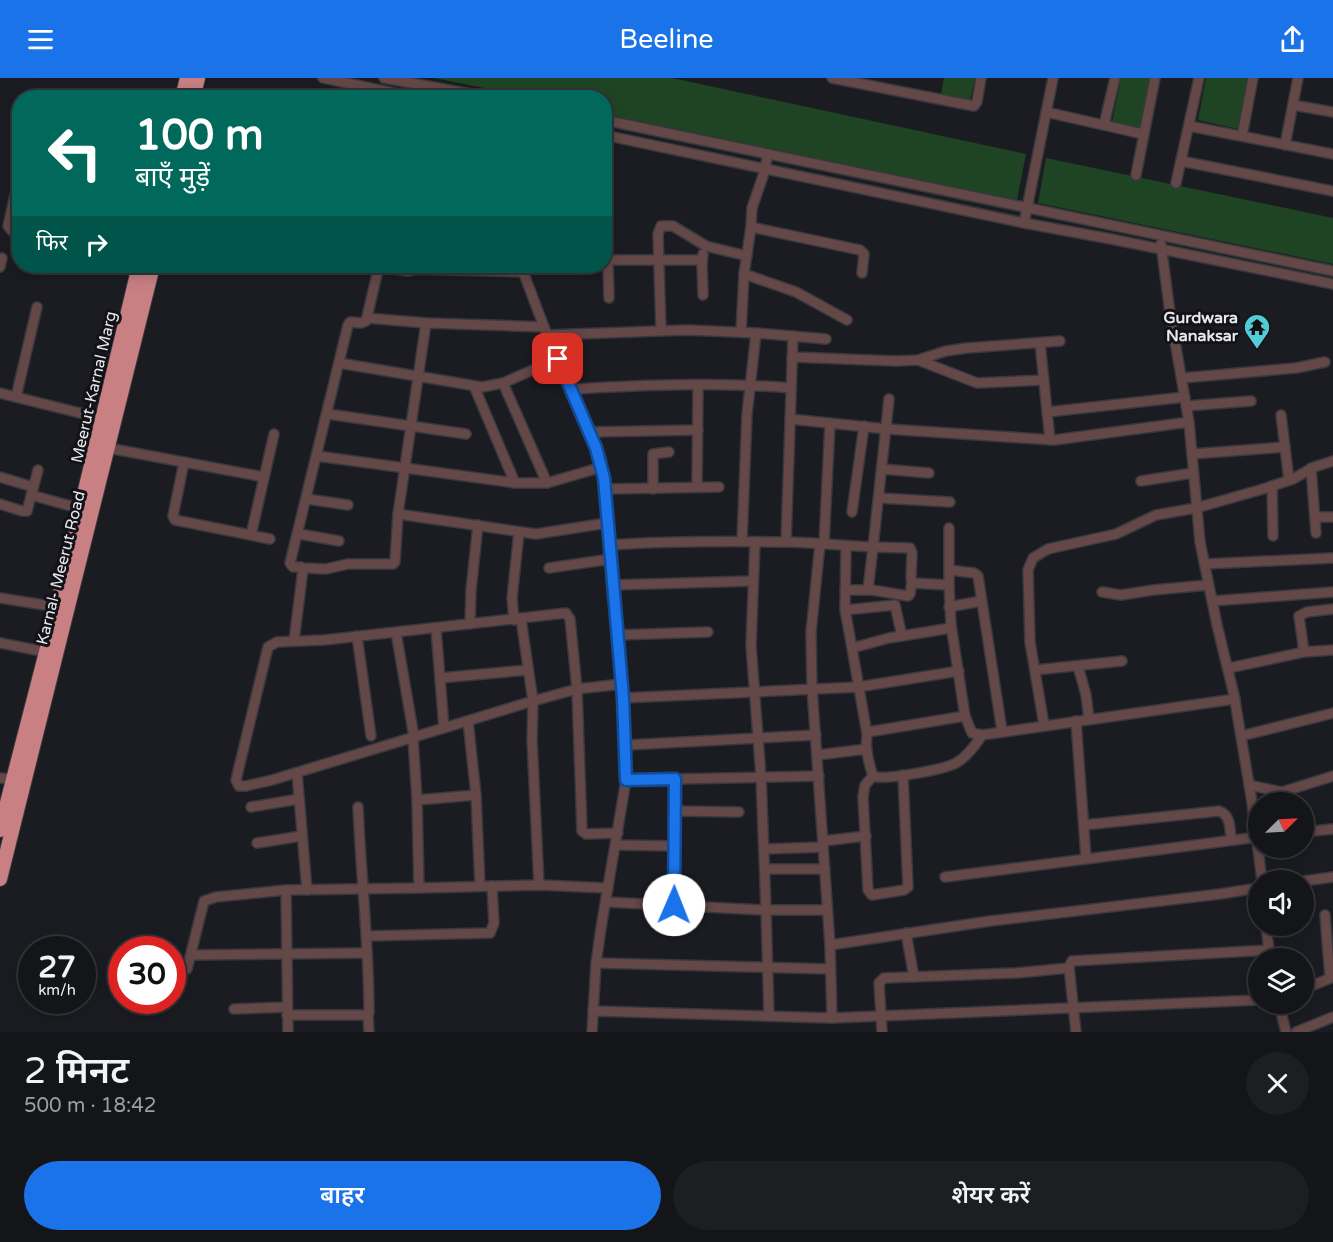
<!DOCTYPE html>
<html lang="hi">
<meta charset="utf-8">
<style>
:root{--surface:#141519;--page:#1d1e22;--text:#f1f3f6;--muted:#9d9fa2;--line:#333438;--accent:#1a73e8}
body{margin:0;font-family:"Varela Round","Noto Sans Devanagari",sans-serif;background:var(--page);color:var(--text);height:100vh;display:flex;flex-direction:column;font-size:22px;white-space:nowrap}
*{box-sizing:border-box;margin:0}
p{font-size:20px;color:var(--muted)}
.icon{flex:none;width:33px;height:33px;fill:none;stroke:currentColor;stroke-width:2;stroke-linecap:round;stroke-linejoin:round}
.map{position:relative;height:954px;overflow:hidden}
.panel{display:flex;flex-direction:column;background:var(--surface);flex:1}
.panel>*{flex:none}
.guide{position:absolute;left:12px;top:12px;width:600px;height:183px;border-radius:24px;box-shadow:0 3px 15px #0003,0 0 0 2px var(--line);background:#00695c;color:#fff;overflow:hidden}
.needle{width:39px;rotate:66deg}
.controls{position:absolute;left:1248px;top:714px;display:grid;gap:12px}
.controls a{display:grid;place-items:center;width:66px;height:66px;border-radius:50%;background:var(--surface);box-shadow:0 3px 15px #0003,0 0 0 2px var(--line);font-size:30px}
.speed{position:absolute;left:18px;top:858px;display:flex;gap:12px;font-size:30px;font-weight:700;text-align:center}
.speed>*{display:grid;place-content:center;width:78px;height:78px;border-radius:50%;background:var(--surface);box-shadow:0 3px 15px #0003,0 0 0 2px var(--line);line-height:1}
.speed small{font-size:15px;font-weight:400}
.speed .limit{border:9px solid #d22;background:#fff;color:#111}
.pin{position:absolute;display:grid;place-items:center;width:51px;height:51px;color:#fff;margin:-26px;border-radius:12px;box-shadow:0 3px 9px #0006}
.me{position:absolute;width:66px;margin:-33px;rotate:1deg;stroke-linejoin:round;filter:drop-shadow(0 0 4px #0008)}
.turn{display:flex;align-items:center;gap:21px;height:126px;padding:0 24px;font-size:27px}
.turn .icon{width:78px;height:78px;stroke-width:2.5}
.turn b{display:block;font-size:42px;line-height:51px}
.then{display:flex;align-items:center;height:57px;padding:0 24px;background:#0003;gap:12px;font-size:22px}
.round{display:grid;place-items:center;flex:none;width:63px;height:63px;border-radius:32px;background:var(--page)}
.summary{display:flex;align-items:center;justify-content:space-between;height:102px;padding:0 24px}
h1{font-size:36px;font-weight:600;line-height:45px}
.cta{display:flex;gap:12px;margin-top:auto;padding:12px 24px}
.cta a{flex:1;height:69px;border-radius:36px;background:var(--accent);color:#fff;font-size:24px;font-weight:600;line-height:69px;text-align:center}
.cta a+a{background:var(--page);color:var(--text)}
header{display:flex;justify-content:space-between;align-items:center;height:78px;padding:0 24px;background:var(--accent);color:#fff;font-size:27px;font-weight:600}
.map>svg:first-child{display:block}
</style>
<header><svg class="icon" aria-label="menu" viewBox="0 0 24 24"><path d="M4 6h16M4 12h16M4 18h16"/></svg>Beeline<svg class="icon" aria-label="share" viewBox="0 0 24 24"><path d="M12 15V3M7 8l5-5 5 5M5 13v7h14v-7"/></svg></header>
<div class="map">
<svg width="1333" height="954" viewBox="0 0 1333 954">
<rect width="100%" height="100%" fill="#1b1c21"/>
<g fill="#1f4423">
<polygon points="434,0 672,0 1026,76 1017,122 605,36 604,20 528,19"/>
<polygon points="944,0 975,0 970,22 941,16"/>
<polygon points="1121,0 1151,0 1142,50 1112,44"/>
<polygon points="1206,0 1249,0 1238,51 1198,42"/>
<polygon points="1046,80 1333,140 1333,186 1038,125"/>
</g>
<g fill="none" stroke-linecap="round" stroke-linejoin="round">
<g stroke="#38393e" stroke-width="12">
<g id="minor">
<polyline points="323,0 418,20"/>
<polyline points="384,0 493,20"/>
<polyline points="832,0 974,28 977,24 981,0"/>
<polyline points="1293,27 1333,34"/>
<polyline points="1046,34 1143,56"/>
<polyline points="604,42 1333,193"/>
<polyline points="1104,47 1115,0"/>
<polyline points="1189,48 1333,76"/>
<polyline points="604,57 1024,145 1111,161 1333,206"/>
<polyline points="1242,58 1253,0"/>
<polyline points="1285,67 1298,0"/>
<polyline points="1181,83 1333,113"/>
<polyline points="20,95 8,148 12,153 20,155"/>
<polyline points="1136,97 1155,0"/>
<polyline points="1176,105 1199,0"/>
<polyline points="1024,145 1053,0"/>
<polyline points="751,149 860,172 864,176 862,195"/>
<polyline points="1161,166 1170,235 1189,344 1200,464 1217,547 1234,617 1251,718 1262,802"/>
<polyline points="604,182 702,182"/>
<polyline points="608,182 609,220"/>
<polyline points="378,188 408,193 416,191 524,194"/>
<polyline points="521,188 544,249 601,381 606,411 612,507 623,620 626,702 601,850 596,885 592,954"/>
<polyline points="0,189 2,180"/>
<polyline points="744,196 796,214 847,242"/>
<polyline points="703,217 702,186 703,176"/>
<polyline points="367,240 426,245 544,249"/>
<polyline points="426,245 398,436 536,456 607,445"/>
<polyline points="661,252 658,156 661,148 673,148 706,168 747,178"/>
<polyline points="741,254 744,196 751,149 752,130 763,98 768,76"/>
<polyline points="547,257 688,252 756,255 826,261"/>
<polyline points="1040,265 1050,362"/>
<polyline points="792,279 896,283 918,282 946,273 967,270 1060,263"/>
<polyline points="918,282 977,305 1044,302"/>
<polyline points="339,285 482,309 503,305 558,281"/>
<polyline points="1182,300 1296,290 1325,284"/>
<polyline points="503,305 547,405"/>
<polyline points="474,308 515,405 547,405 602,389"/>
<path d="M572,311C645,307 718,304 791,310"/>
<polyline points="0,315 104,341"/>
<polyline points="16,319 37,229"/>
<polyline points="889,321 873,469 910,470 912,475 911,501 913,505 949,507"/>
<polyline points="1186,328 1251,323"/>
<polyline points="1047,334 1185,319"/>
<polyline points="328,336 466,356"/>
<polyline points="1281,337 1289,402"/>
<polyline points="790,341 887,351 1054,362 1189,344"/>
<polyline points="590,354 698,352"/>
<polyline points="108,370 264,399"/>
<polyline points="1192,376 1285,369"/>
<polyline points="317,378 515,405"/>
<polyline points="184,384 173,438 175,442 270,461"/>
<polyline points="1311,390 1316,455"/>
<polyline points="882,391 929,395"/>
<polyline points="0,399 33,409"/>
<polyline points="1141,403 1193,395"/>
<polyline points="1272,408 1273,458"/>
<polyline points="697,409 698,308"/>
<polyline points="606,411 719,409"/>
<polyline points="653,411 653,376 669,374"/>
<polyline points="31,417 82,431"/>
<polyline points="879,420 950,424"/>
<polyline points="307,421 348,427"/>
<polyline points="0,426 22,433 27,433 38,392"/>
<polyline points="852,434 864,348"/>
<polyline points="1315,439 1333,439"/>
<polyline points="949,450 949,507 951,547 965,638 972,655 982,657 1235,621"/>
<polyline points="299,456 339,463"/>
<polyline points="251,457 274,356"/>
<polyline points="742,463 747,336 756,255"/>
<polyline points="755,464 751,567 761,699 766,832 827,832"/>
<polyline points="786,464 793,258"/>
<polyline points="820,466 811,554 812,610 830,867 990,843 1220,816 1258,810"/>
<polyline points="824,466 830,345"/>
<path d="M609,467C668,463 726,463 785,464C814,464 844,468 873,469L868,512"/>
<polyline points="846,468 845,532 852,570"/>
<polyline points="1205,486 1333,480"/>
<polyline points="303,490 326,491 348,486 393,486 395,484 398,436"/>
<polyline points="549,490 611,481"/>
<polyline points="949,492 974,495 978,498 1002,653"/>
<polyline points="612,507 753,503"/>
<polyline points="845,512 872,512 908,518 910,516 912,503"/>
<polyline points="1102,514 1121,517 1153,512 1208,507"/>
<polyline points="0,520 57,529"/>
<polyline points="1212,523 1333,514"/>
<polyline points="949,529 981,523"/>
<polyline points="845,532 895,527 902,558"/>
<polyline points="514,542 512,520 519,454"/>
<polyline points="470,546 471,512 478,447"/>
<polyline points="436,551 444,650"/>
<polyline points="396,554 414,659 272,702 246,708 239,708 236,702 268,569 277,564 324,562 566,535 570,541 577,611 533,623 521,541"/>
<polyline points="617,557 708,554"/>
<polyline points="357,558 371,658"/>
<polyline points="294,563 303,491 301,489 293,489 290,485 348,247 350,244 361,245 366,243 379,188"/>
<polyline points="0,565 46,574"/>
<polyline points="1304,574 1299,538 1307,534 1333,531"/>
<polyline points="1078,588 1086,617 1089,641"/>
<polyline points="1229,590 1304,574 1333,572"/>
<polyline points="1035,592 1122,583"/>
<polyline points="440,600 528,592"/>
<polyline points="623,620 858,609 959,593"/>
<path d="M965,638L868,654C864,666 869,686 873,698C884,703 945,691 956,685C967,679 975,668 982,657"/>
<polyline points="1076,643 1086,780"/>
<polyline points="1044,647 1030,564 1028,492 1033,480 1048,471 1116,456 1156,437 1196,430 1263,411 1293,401 1314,389 1333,383"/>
<polyline points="867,656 852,570 889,560 951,550"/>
<polyline points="1241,658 1333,635"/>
<polyline points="414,659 533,623 532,662 539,807"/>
<polyline points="413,660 417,722 476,717 468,643"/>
<polyline points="626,667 816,657"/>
<polyline points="817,677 867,671"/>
<polyline points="297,695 307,812"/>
<polyline points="873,698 865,707 863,719 868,812 872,817 904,812 908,809 903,697"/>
<polyline points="0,700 12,701"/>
<polyline points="626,702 819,698"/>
<polyline points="1249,707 1282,714 1333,698"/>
<polyline points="476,717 480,808"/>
<polyline points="417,722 419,810 539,807 608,810"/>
<polyline points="251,729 299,721"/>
<polyline points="675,733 739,734"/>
<path d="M1084,747L1219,733C1231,737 1230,751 1231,762"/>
<polyline points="1304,754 1333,751"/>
<polyline points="618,755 586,756 582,753 577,611 622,606"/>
<polyline points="823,763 866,758"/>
<polyline points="257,765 302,758"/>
<polyline points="616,767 675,768"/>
<polyline points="764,771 823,769"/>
<polyline points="765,791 825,791"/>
<polyline points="945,799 1258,759"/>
<polyline points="1304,803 1333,799"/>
<polyline points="606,824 766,832 769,938"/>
<polyline points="674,827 675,701"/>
<polyline points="1325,837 1330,900"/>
<polyline points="1266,848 1270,880"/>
<polyline points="906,855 914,899"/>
<polyline points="367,858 490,855 494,845 492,808"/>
<polyline points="830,867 832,940 1258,922"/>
<polyline points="191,877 367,875"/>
<polyline points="596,885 830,891"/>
<polyline points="187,891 204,823 216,819 286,812"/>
<polyline points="1304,911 1333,899"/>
<polyline points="1279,926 1286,954"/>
<polyline points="234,931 287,929"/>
<polyline points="593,933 832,940"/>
<path d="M287,937H366L369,935C369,867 361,798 358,729"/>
<polyline points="368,937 369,954"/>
<polyline points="288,954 286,812 419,810"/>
<polyline points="882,954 879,905 884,900 1015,895 1069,890"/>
<polyline points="1076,954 1069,889 1072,883 1269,872"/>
<polyline points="1296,954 1333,939"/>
</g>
</g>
<g stroke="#38393e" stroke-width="16">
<g id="highway">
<polyline points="182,20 187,0"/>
<polyline points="193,20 198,0"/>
<polyline points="0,752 46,574 139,188"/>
<polyline points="0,801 153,188"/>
</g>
</g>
<use href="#minor" stroke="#644747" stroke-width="9"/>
<use href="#highway" stroke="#c88083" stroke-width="14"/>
</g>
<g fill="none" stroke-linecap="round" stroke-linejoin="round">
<g stroke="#114b97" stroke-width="15">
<polyline id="route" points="558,281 596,370 604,400 623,620 626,702 675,701 674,827"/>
</g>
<use href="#route" stroke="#1a73e8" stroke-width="10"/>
</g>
<defs>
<g id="temple-pin" transform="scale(1.35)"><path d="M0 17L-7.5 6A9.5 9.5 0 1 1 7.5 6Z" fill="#52ccd6" stroke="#121218"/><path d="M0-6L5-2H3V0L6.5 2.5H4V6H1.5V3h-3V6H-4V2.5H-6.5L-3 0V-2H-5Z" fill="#111"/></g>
</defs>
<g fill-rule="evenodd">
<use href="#temple-pin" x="1257" y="249"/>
</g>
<g text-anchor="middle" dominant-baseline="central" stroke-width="6" stroke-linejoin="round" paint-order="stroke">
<g font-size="16" font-weight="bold" fill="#e8e9ed" stroke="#121218" text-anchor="end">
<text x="1238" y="240">Gurdwara<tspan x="1238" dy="18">Nanaksar</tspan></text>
</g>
<g font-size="16" fill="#e8e9ed" stroke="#121218">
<text transform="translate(94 309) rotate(-77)">Meerut-Karnal Marg</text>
<text transform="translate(61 490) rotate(-76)">Karnal- Meerut Road</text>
</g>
</g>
</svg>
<div class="controls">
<a><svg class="needle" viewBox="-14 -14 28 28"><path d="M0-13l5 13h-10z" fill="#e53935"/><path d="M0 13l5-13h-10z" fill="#9d9fa2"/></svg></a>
<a><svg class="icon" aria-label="sound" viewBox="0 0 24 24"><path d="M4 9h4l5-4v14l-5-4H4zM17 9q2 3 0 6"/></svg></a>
<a><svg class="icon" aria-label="layers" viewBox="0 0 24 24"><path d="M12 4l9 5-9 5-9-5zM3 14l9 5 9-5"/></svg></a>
</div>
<div class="speed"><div>27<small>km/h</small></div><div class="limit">30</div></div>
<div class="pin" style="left:558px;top:281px;background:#d93025"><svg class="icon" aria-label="arrive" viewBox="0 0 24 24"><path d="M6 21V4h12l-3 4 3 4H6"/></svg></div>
<svg class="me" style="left:674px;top:827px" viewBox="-20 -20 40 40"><circle r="19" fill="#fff"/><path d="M0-13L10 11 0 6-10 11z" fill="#1a73e8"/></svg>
<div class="guide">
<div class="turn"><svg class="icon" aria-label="left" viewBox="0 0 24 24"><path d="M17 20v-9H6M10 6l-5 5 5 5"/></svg><div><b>100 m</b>बाएँ मुड़ें</div></div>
<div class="then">फिर<svg class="icon" aria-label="right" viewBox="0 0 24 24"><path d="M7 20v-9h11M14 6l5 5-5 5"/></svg></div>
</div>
</div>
<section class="panel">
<div class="summary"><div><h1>2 मिनट</h1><p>500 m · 18:42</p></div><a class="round"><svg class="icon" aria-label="close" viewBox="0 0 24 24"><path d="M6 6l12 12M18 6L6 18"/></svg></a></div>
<div class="cta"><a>बाहर</a><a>शेयर करें</a></div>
</section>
